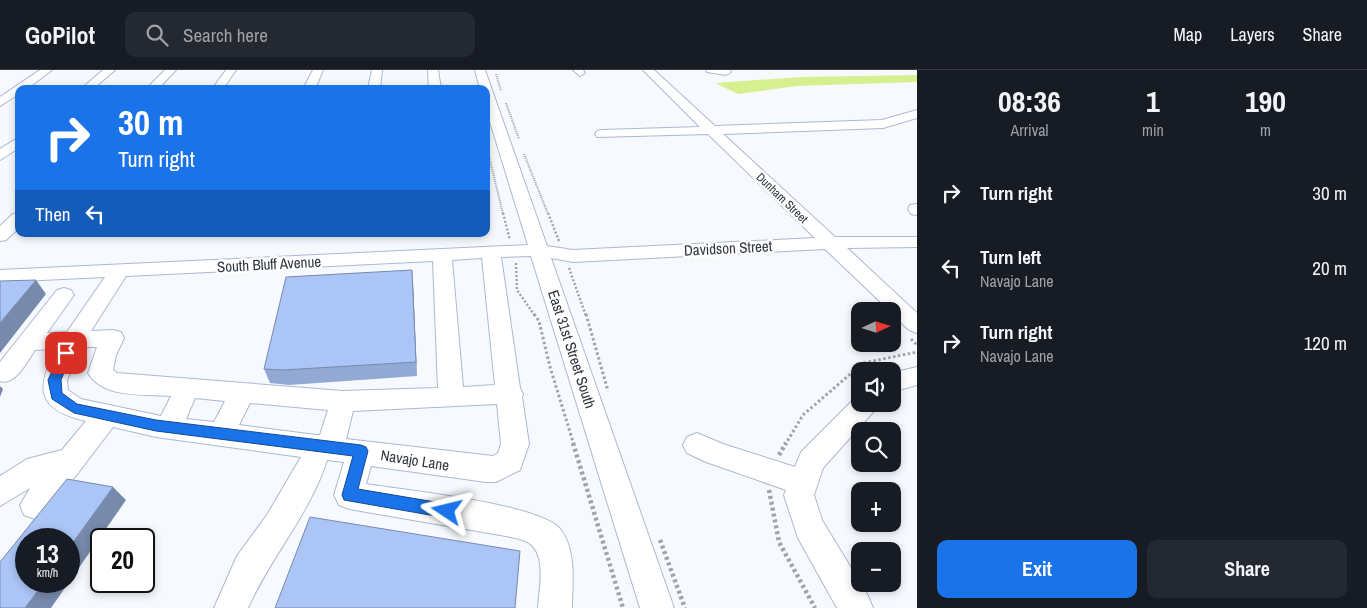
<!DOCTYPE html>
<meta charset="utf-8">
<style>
:root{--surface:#171b24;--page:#242831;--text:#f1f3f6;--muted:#9ea1a6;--line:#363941;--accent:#1a73e8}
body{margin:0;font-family:"Archivo Narrow",sans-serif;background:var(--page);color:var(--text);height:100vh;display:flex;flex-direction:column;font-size:19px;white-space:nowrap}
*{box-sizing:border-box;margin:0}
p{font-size:16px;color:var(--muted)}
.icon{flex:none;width:28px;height:28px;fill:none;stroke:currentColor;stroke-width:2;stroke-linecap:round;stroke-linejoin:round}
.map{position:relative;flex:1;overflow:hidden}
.details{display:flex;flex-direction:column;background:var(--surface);width:450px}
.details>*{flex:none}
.guide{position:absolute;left:15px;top:15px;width:475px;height:152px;border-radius:10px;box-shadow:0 2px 8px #0003;background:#1a73e8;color:#fff;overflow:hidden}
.needle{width:32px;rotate:86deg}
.buttons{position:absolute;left:851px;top:232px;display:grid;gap:10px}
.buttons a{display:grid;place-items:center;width:50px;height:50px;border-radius:10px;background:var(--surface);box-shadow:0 2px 8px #0003;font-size:25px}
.speed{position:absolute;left:15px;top:458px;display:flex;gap:10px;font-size:25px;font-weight:700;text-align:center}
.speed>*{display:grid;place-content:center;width:65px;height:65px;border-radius:50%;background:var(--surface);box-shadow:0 2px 8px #0003;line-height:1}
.speed small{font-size:12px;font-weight:400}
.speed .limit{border:2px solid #111;border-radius:8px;background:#fff;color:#111}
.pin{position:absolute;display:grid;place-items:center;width:42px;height:42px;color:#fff;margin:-21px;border-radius:10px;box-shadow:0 2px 8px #0006}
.me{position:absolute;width:55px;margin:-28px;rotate:280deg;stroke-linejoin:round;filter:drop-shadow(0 0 4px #0008)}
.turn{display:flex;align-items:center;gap:18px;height:105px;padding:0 20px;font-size:22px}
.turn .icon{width:65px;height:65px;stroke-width:2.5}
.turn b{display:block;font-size:35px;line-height:42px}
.then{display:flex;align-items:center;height:48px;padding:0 20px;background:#0003;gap:10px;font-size:19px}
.eta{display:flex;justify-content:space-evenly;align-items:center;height:85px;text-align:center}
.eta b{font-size:30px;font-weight:700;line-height:35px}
.action{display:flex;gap:10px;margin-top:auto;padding:10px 20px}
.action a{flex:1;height:58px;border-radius:10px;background:var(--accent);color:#fff;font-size:20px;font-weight:700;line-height:58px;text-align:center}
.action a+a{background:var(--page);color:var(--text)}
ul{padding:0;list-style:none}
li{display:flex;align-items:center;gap:15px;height:75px;padding:0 20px}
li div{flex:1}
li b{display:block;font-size:19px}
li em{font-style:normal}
header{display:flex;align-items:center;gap:30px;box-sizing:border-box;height:70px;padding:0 25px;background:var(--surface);border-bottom:1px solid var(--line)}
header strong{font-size:24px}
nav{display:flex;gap:28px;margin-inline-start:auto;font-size:18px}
.search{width:350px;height:45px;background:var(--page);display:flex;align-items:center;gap:12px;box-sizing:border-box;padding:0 18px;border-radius:10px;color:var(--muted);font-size:19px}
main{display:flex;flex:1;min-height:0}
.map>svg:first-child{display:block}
</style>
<header>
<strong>GoPilot</strong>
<div class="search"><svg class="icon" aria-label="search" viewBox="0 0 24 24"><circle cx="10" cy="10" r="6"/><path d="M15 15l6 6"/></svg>Search here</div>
<nav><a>Map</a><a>Layers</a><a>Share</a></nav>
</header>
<main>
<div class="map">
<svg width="917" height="538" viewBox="0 0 917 538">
<rect width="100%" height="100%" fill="#f6f9fe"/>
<polygon fill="#d6f08f" points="917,5 917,12 797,16 738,24 715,13 802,7"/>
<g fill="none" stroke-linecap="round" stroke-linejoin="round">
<g stroke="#abb9d1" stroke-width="2">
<g id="minor">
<polygon points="40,0 52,0 27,19 19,19 19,24 0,36 0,27"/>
<polygon points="103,0 115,0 93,19 81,19"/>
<polygon points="165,0 176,0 158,19 146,19"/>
<polygon points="226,0 236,0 223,19 212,19"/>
<polygon points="313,0 323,0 315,19 303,19"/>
<polygon points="372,0 382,0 380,19 368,19"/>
<polygon points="428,0 438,0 441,19 429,19"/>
<path d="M475,0H485L547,176L573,180L815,168L708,64L597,67L595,64L597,61L602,60L700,57L643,0H654L715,56L882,50L917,40V48L883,58L723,64L835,167H917V177L847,178L917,243V263L909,260L892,244V241H890L825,179L573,192L551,188L674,538H640L531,186L501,187L520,318L523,324L522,327L529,374L520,400L496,412H486L371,396L366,414C402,420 543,434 561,460C577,482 572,513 572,538H538C539,519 547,485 529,473C523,469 513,468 506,466L349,439L339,435L334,425L344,392L327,390C311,442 270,488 248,538H214L237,486L267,445L301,387L156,367L113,357L46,445L35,449L24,445L20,435L30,418L0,436V406L27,389L62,380L86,351C38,340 34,319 57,279L35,280C27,291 16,316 0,311V292L57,220L64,218L71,220L74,225L47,263L67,262L105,207L0,212V200L528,175L486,39V19H480ZM482,188L495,315L463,317L452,190ZM433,191L438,318L343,321L117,303L113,300L116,285L124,268L121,262L113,260L91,261L126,206ZM81,277H97L88,303C103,329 145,324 171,326L161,346L81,329L68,320L67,310ZM195,328L225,331L214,352L186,349ZM250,333L328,340L320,365H316L239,355ZM497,334L501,374L498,383L493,386L346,369L353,341Z"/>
<polygon points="573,0 583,0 585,3 580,6"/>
<polygon points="706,0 730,0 731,2 726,5 707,2"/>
<polygon points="19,67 19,78 0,90 0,79"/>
<polygon points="916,134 917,134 917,145 911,144 908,139 910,135"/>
<polygon points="19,143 19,158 6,170 0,171 0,156 13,144"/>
<polygon points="917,297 917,315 892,322 892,303"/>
<polygon points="860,326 860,334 878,334 874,341 823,398 814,425 822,450 868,526 873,538 837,538 798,468 784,425 786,420 706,392 687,383 683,375 687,367 697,363 723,374 795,397 801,382 856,327"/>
</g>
</g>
<g stroke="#9fa3aa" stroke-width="2" stroke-dasharray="1 1" stroke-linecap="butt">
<polyline points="496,4 501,21"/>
<polyline points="506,33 519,69"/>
<polyline points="486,74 503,144"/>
<polyline points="524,84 548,144"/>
</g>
<g stroke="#9fa3aa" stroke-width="2.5" stroke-dasharray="2 2" stroke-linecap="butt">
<polyline points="503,143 510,170"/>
<polyline points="548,143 559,171"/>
<polyline points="516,193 517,220 535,246"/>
<polyline points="569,198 586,246"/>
</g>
<g stroke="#9fa3aa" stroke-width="3" stroke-dasharray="2.5 2.5" stroke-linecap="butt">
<polyline points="534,244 539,251 550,297 574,375"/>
<polyline points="586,244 608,321"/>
<polyline points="911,269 917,275"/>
<polyline points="785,375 803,345 863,293 917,282"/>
</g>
<g stroke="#9fa3aa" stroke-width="4.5" stroke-dasharray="3 3" stroke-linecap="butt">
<polyline points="573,373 623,538"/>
<polyline points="779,385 786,373"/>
<polyline points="769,420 779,472 815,538"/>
<polyline points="660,470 685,538"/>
</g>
<use href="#minor" fill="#fff" fill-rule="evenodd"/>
</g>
<polygon fill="#92a9d4" points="413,214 417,306 289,315 270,313 264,299"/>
<g fill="#778aac">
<polygon points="412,200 413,214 417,306 416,292"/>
<polygon points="36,210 46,224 0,283 0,253"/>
<polygon points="0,316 3,319 0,327"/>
<polygon points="113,417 126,430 51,538 25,538 45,511 69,511 69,478"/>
</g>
<g fill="#aac5f6" stroke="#778aac">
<polygon points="412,200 416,292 283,300 264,299 286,207"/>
<polygon points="36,210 0,253 0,211"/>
<polygon points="67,409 113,417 69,478 69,469 26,469 26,511 45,511 25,538 0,538 0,492"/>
<polygon points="310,447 520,481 515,538 275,538"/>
</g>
<polygon fill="#1a73e8" stroke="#114b97" points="66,279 72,283 61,310 62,323 77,334 156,350 361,375 366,377 368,381 358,419 447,434 452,436 455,441 452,446 447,448 344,430 342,425 353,386 156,361 74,343 52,329 48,310 62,280"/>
<g text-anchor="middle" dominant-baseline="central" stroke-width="5" stroke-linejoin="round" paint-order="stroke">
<g font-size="12" fill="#30353f" stroke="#fff">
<text transform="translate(782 128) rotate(44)">Dunham Street</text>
</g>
<g font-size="15" fill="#30353f" stroke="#fff">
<text transform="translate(728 178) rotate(-3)">Davidson Street</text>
<text transform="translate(269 194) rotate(-3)">South Bluff Avenue</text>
<text transform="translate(572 279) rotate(72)">East 31st Street South</text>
<text transform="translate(415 390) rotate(9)">Navajo Lane</text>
</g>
</g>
</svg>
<div class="buttons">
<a><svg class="needle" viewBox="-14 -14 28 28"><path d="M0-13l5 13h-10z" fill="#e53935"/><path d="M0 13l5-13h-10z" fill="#9ea1a6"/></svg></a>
<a><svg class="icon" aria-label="sound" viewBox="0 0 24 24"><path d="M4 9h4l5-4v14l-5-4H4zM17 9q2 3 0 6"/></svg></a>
<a><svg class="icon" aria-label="search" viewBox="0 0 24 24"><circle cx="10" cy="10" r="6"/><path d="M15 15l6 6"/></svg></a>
<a>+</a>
<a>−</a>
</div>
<div class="speed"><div>13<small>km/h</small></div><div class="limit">20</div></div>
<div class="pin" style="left:66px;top:283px;background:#d93025"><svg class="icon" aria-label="arrive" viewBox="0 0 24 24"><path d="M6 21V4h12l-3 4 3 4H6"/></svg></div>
<svg class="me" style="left:447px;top:441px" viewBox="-20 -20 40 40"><path d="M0-17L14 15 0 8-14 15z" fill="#1a73e8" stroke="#fff" stroke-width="4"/></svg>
<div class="guide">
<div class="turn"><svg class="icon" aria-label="right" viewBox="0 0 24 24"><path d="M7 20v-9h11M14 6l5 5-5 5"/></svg><div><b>30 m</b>Turn right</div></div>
<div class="then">Then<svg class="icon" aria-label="left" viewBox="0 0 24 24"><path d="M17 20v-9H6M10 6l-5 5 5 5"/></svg></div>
</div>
</div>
<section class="details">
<div class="eta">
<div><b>08:36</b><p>Arrival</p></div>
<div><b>1</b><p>min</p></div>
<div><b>190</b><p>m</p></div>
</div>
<ul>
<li><svg class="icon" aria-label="right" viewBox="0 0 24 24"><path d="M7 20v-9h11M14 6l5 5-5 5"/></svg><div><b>Turn right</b></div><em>30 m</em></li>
<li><svg class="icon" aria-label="left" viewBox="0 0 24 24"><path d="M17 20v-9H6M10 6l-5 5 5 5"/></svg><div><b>Turn left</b><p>Navajo Lane</p></div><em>20 m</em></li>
<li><svg class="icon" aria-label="right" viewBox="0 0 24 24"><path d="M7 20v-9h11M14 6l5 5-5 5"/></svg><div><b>Turn right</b><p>Navajo Lane</p></div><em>120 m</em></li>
</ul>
<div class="action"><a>Exit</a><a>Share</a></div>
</section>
</main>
